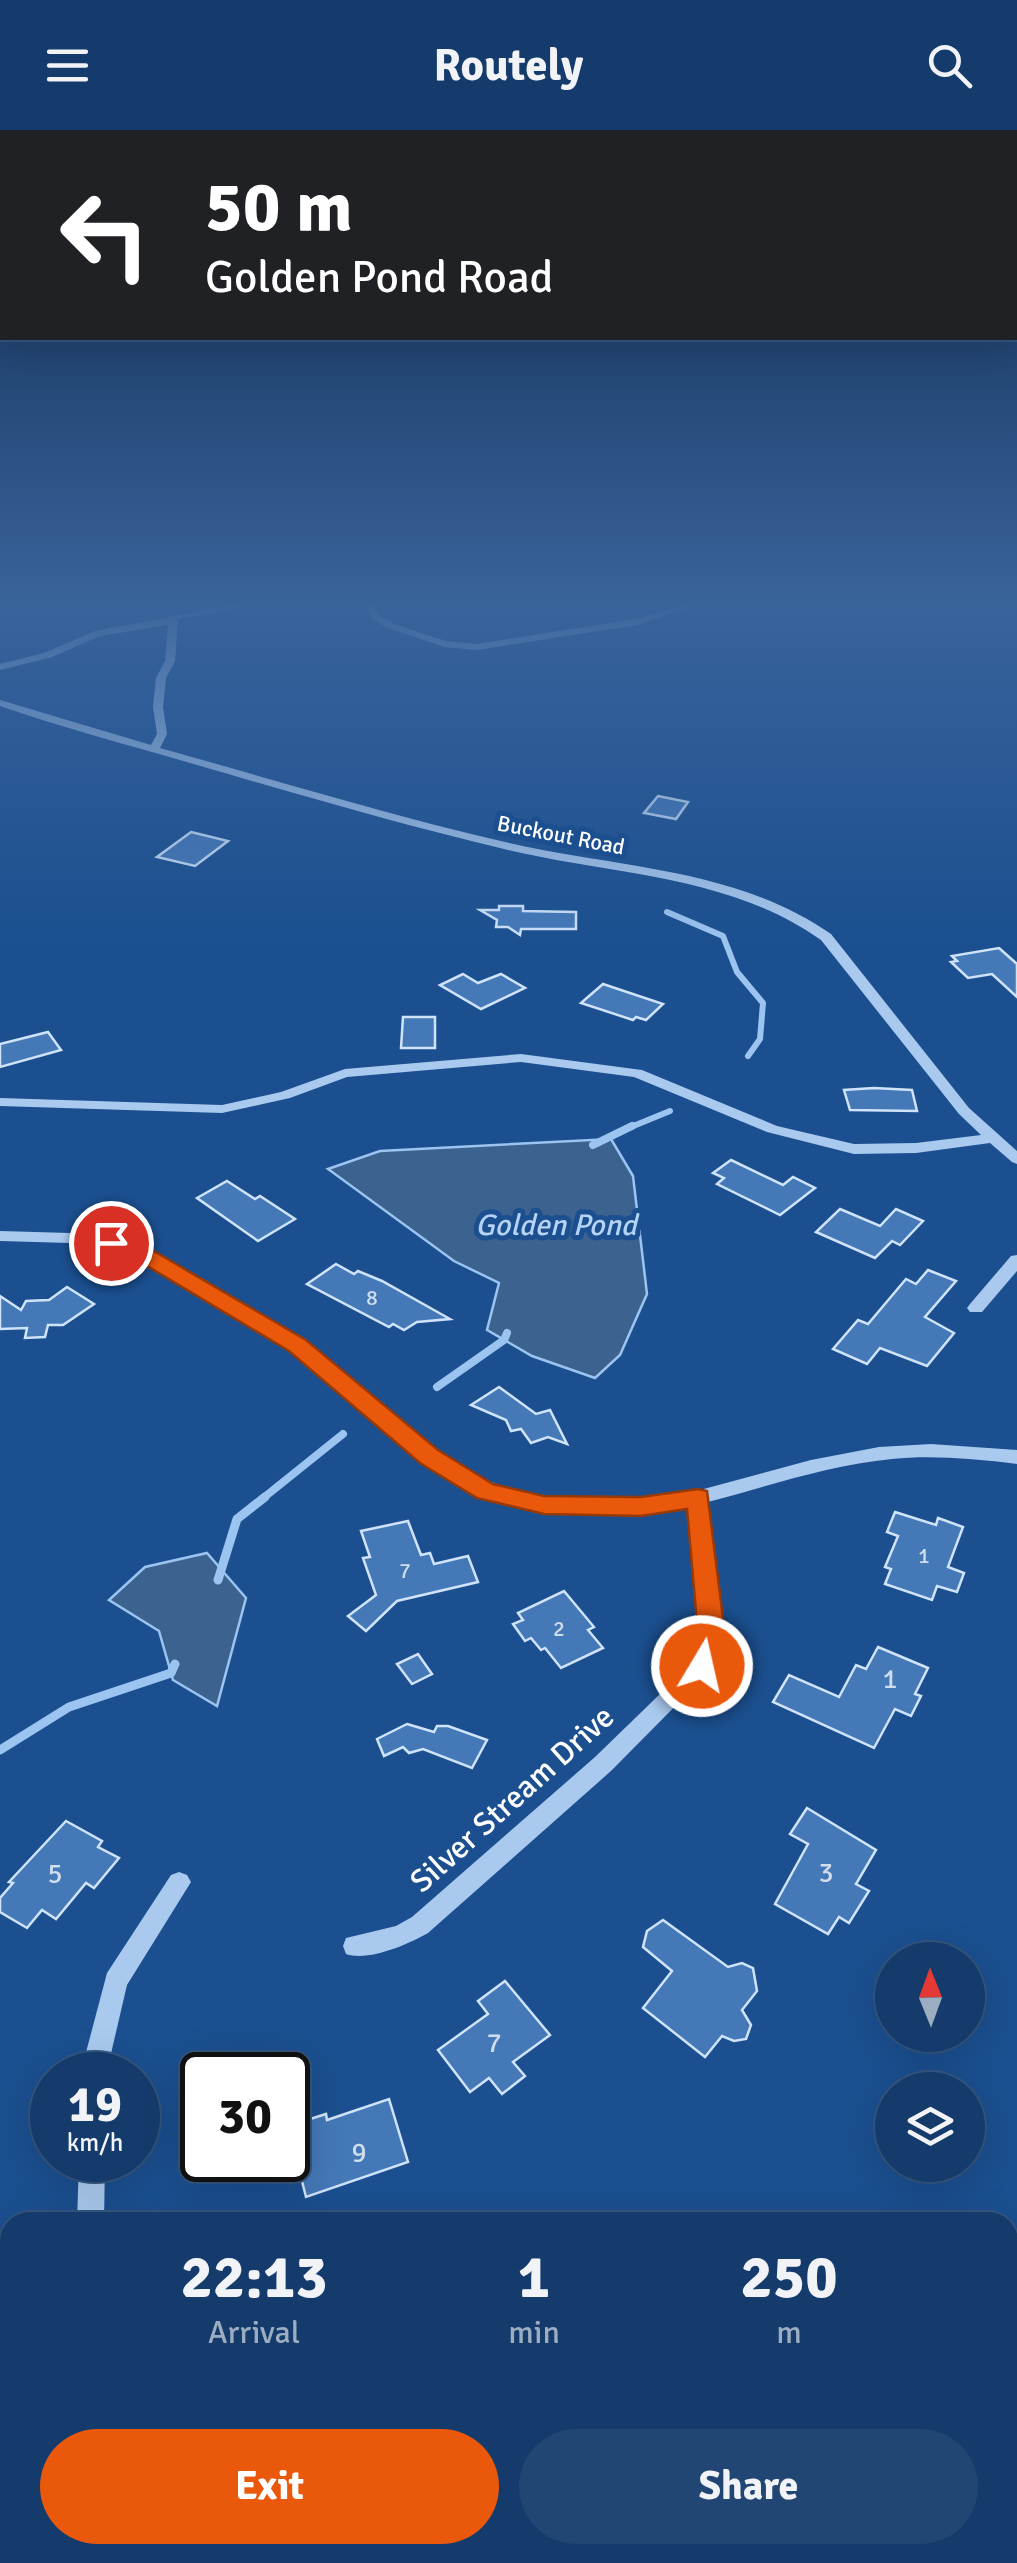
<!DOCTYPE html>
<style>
:root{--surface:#143b6b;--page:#214673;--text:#f1f3f6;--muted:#9dadc1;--line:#33557e;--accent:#ea580c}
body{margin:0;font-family:Signika,sans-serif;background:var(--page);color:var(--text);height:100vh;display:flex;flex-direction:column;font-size:38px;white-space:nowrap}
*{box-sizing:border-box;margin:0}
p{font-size:32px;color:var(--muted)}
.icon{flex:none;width:55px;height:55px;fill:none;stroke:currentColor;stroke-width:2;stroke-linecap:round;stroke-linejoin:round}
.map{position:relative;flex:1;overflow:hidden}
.drawer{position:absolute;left:0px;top:2082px;width:1018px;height:352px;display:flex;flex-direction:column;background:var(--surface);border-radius:30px 30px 0 0;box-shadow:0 10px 40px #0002,0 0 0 2px var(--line)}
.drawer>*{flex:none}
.guide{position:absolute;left:0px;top:0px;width:1018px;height:210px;box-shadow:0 10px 40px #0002,0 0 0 2px var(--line);background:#202124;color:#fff;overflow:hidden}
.needle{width:65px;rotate:359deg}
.buttons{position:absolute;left:875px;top:1812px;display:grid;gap:20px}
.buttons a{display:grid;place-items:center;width:110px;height:110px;border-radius:50%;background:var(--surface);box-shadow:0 10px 40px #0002,0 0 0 2px var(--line);font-size:50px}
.speed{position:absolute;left:30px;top:1922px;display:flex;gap:20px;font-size:50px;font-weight:700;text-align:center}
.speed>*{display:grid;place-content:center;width:130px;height:130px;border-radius:50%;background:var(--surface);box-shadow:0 10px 40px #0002,0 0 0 2px var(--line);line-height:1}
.speed small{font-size:25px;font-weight:400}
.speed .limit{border:5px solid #111;border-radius:15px;background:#fff;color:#111}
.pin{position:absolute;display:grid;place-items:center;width:85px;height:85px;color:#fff;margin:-42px;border:5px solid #fff;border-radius:50%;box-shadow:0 2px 10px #0007}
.me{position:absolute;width:110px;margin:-55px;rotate:9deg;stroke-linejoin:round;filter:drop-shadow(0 0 8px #0008)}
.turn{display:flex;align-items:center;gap:35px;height:210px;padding:0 40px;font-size:45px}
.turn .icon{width:130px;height:130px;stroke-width:2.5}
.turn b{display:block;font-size:70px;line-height:85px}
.eta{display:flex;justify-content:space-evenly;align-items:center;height:170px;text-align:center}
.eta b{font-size:60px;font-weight:700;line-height:70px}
.action{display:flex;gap:20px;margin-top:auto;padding:20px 40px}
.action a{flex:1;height:115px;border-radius:60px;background:var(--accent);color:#fff;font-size:40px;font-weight:700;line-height:115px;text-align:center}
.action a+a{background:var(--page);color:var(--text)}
header{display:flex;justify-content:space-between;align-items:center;height:130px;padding:0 40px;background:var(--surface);font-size:45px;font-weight:700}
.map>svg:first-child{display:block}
</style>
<header><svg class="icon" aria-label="menu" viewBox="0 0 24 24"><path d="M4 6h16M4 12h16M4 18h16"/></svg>Routely<svg class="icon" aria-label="search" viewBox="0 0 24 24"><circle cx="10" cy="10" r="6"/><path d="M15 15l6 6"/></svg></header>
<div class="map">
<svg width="1017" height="2433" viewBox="0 0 1017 2433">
<rect width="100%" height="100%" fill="#1b4f8f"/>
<g fill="#3c6290" stroke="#9cc4f0" stroke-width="2.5">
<polygon points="611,1009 633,1046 647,1164 620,1225 595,1248 532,1226 487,1200 499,1153 454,1131 328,1039 380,1021"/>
<polygon points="207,1423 246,1468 217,1576 173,1550 159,1501 109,1470 145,1437"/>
</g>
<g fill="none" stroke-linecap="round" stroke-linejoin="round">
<g stroke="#9cc4f0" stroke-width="6">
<polyline points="667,782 723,806 737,842 763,873 760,909 748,926"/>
<polyline points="626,999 670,981"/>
</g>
<g stroke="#9cc4f0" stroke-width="8">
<polyline points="593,1015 632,996"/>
<polyline points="437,1257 504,1210 507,1203"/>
<polyline points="262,1369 343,1304"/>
</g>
<g stroke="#9cc4f0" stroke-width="9">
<polyline points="218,1450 237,1389 265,1367"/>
<polyline points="0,1620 69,1577 171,1543 175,1534"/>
</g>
</g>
<g fill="#4478b7" stroke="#cfe3fa" stroke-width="2.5">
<polygon points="658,666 688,672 676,689 644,683"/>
<polygon points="191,702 228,711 195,736 157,727"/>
<polygon points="499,776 523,776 523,781 576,782 576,799 521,799 520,805 508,797 496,797 497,790 480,780 499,780"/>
<polygon points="999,818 1017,834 1017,867 992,844 968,848 951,832 957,831 952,826"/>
<polygon points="463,844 478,853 501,844 525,858 481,879 440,855"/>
<polygon points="603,854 663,874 646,890 636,887 633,890 581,873"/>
<polygon points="403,887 435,887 435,918 401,918"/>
<polygon points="48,902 61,920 0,937 0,914"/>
<polygon points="874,958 912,960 917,981 850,980 844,960"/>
<polygon points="731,1030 783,1055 793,1047 815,1058 780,1085 717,1054 724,1048 713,1043"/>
<polygon points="227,1051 255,1069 260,1066 295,1089 258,1111 197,1068"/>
<polygon points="840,1079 880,1096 896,1079 923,1091 900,1115 892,1111 875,1128 816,1102"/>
<polygon points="336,1134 354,1144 358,1141 382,1151 450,1189 417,1192 404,1200 393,1194 389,1197 307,1154"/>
<polygon points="928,1140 956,1151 925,1187 954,1203 927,1236 880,1218 867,1234 833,1219 858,1190 868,1194 906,1149 916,1154"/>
<polygon points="67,1157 94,1174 63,1195 48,1195 45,1207 25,1208 27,1198 0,1199 0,1166 21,1180 26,1171 49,1170"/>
<polygon points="499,1257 536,1284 550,1280 567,1314 548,1307 531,1313 521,1299 511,1301 506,1290 471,1275"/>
<polygon points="895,1382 936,1395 938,1388 963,1397 948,1437 964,1443 957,1462 937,1456 932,1470 885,1454 891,1439 885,1437 898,1406 887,1402"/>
<polygon points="408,1391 421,1425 430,1423 434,1434 468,1426 478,1452 397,1471 366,1501 348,1486 376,1465 363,1428 370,1427 361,1401"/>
<polygon points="564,1461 594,1497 588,1500 603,1518 561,1538 545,1518 541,1520 531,1508 525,1511 513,1494 523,1490 518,1483"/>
<polygon points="878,1517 928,1538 915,1564 921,1566 911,1586 895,1579 874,1618 773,1572 789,1545 839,1567 856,1535 866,1539"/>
<polygon points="418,1524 432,1544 412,1554 397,1534"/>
<polygon points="407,1594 434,1602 437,1596 448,1596 487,1610 472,1638 423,1619 409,1623 403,1617 384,1626 377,1609"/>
<polygon points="807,1678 876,1720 856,1754 869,1761 849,1793 839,1787 828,1804 775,1774 808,1714 790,1704"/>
<polygon points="66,1691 102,1711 98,1717 119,1728 94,1758 86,1753 56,1789 42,1780 27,1798 0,1782 0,1768 13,1753 9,1752"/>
<polygon points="663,1790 728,1837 742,1833 753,1838 757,1861 742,1880 751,1895 746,1909 734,1911 722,1906 705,1927 643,1878 672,1841 643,1817 647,1801"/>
<polygon points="505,1851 550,1905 513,1932 525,1946 502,1964 489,1948 470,1962 438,1920 488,1884 478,1871"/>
<polygon points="389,1969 408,2032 306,2067 288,1996 326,1984 327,1990"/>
</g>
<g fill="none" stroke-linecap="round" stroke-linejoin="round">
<g fill="#a9c9ee" fill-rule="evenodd">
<path d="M237,474H262L178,489L175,531L166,548L163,577L167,604L160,618C275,650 389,685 505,712C615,738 735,737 831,804L969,978L1017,1021V1034L1012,1032L990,1013L916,1023L854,1024L767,1002L634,947L521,932L347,947L290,968L222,983L0,976V968L222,975L281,962L345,939L521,924L642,940L777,996L854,1014L916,1013L981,1005L959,984L821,810C728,744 611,745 504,719C403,695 303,666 204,637C136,617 67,599 0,576V570L151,615L157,604L153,577L156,548L165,531L168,495L100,506L52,527L0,540V534L44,523L95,501Z"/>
<polygon points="365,474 374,474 379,485 394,494 446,511 476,514 636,489 686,474 702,474 637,495 476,520 445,517 388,498 372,489"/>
<path d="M0,1101L70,1103L111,1108L151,1121L304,1211L467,1343L516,1361L578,1370H642L700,1360L811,1330L879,1317L931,1314L1017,1320V1334C975,1329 933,1325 892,1329C829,1335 769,1356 708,1372L722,1504L709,1542L611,1641L428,1803C409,1814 368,1832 346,1824L343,1816L346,1808L396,1796L412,1787L595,1627L693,1532L702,1504L689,1376C609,1394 528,1385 453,1353L292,1219L139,1129L109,1118L70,1113L0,1111Z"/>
<polygon points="1017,1125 1017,1141 982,1182 970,1182 967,1178 970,1174 1011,1126"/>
<polygon points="179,1742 187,1745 191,1752 127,1855 106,1945 80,1945 107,1843 171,1745"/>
<polygon points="79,2030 105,2030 104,2092 77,2092"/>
<polygon points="56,2425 86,2425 87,2433 57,2433"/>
</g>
</g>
<linearGradient id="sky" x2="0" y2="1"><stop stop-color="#0f2b4f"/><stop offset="0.58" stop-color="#39639b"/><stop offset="1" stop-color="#39639b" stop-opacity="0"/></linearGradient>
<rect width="1017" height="815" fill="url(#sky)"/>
<polygon fill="#ea580c" stroke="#983908" stroke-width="2.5" points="111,1107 152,1120 306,1210 438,1320 493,1354 544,1366 641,1367 698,1359 707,1361 725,1504 712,1544 702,1547 693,1544 689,1536 698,1504 687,1379 641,1386 544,1384 477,1368 420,1333 289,1221 137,1130 103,1118 100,1113 103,1109"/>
<g text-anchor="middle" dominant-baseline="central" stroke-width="10" stroke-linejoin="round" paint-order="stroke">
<g font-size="22" fill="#fff" stroke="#1b4f8f">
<text transform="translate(561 705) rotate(11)">Buckout Road</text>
</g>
<g font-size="22" fill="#d0dded">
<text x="372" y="1167">8</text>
<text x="924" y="1425">1</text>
<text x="405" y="1440">7</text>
<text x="559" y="1498">2</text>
</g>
<g font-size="28" fill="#d0dded">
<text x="890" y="1549">1</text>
<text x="826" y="1743">3</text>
<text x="55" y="1744">5</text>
<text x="494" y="1913">7</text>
<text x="359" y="2023">9</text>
</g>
<g font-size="30" font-style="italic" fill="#b5d3f5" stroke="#1b4f8f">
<text x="556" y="1095">Golden Pond</text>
</g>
<g font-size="32" fill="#fff" stroke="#1b4f8f">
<text transform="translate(512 1669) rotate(-42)">Silver Stream Drive</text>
</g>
</g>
</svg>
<div class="buttons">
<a><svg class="needle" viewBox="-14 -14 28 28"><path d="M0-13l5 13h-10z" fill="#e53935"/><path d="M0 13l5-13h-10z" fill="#9dadc1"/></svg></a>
<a><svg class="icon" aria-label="layers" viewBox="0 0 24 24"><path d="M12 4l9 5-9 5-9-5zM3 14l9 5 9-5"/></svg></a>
</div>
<div class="speed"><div>19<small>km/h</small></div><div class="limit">30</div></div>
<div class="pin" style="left:111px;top:1113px;background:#d93025"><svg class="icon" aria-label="arrive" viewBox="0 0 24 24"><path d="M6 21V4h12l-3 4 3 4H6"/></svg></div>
<svg class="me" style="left:702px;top:1536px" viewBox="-20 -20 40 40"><circle r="17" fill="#ea580c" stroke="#fff" stroke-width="3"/><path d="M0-11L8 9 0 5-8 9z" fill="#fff"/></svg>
<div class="guide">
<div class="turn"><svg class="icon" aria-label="left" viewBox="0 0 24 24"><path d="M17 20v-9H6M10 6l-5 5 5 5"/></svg><div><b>50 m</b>Golden Pond Road</div></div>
</div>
<section class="drawer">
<div class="eta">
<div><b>22:13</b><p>Arrival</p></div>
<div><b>1</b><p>min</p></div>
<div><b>250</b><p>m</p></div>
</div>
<div class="action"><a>Exit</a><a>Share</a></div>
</section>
</div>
